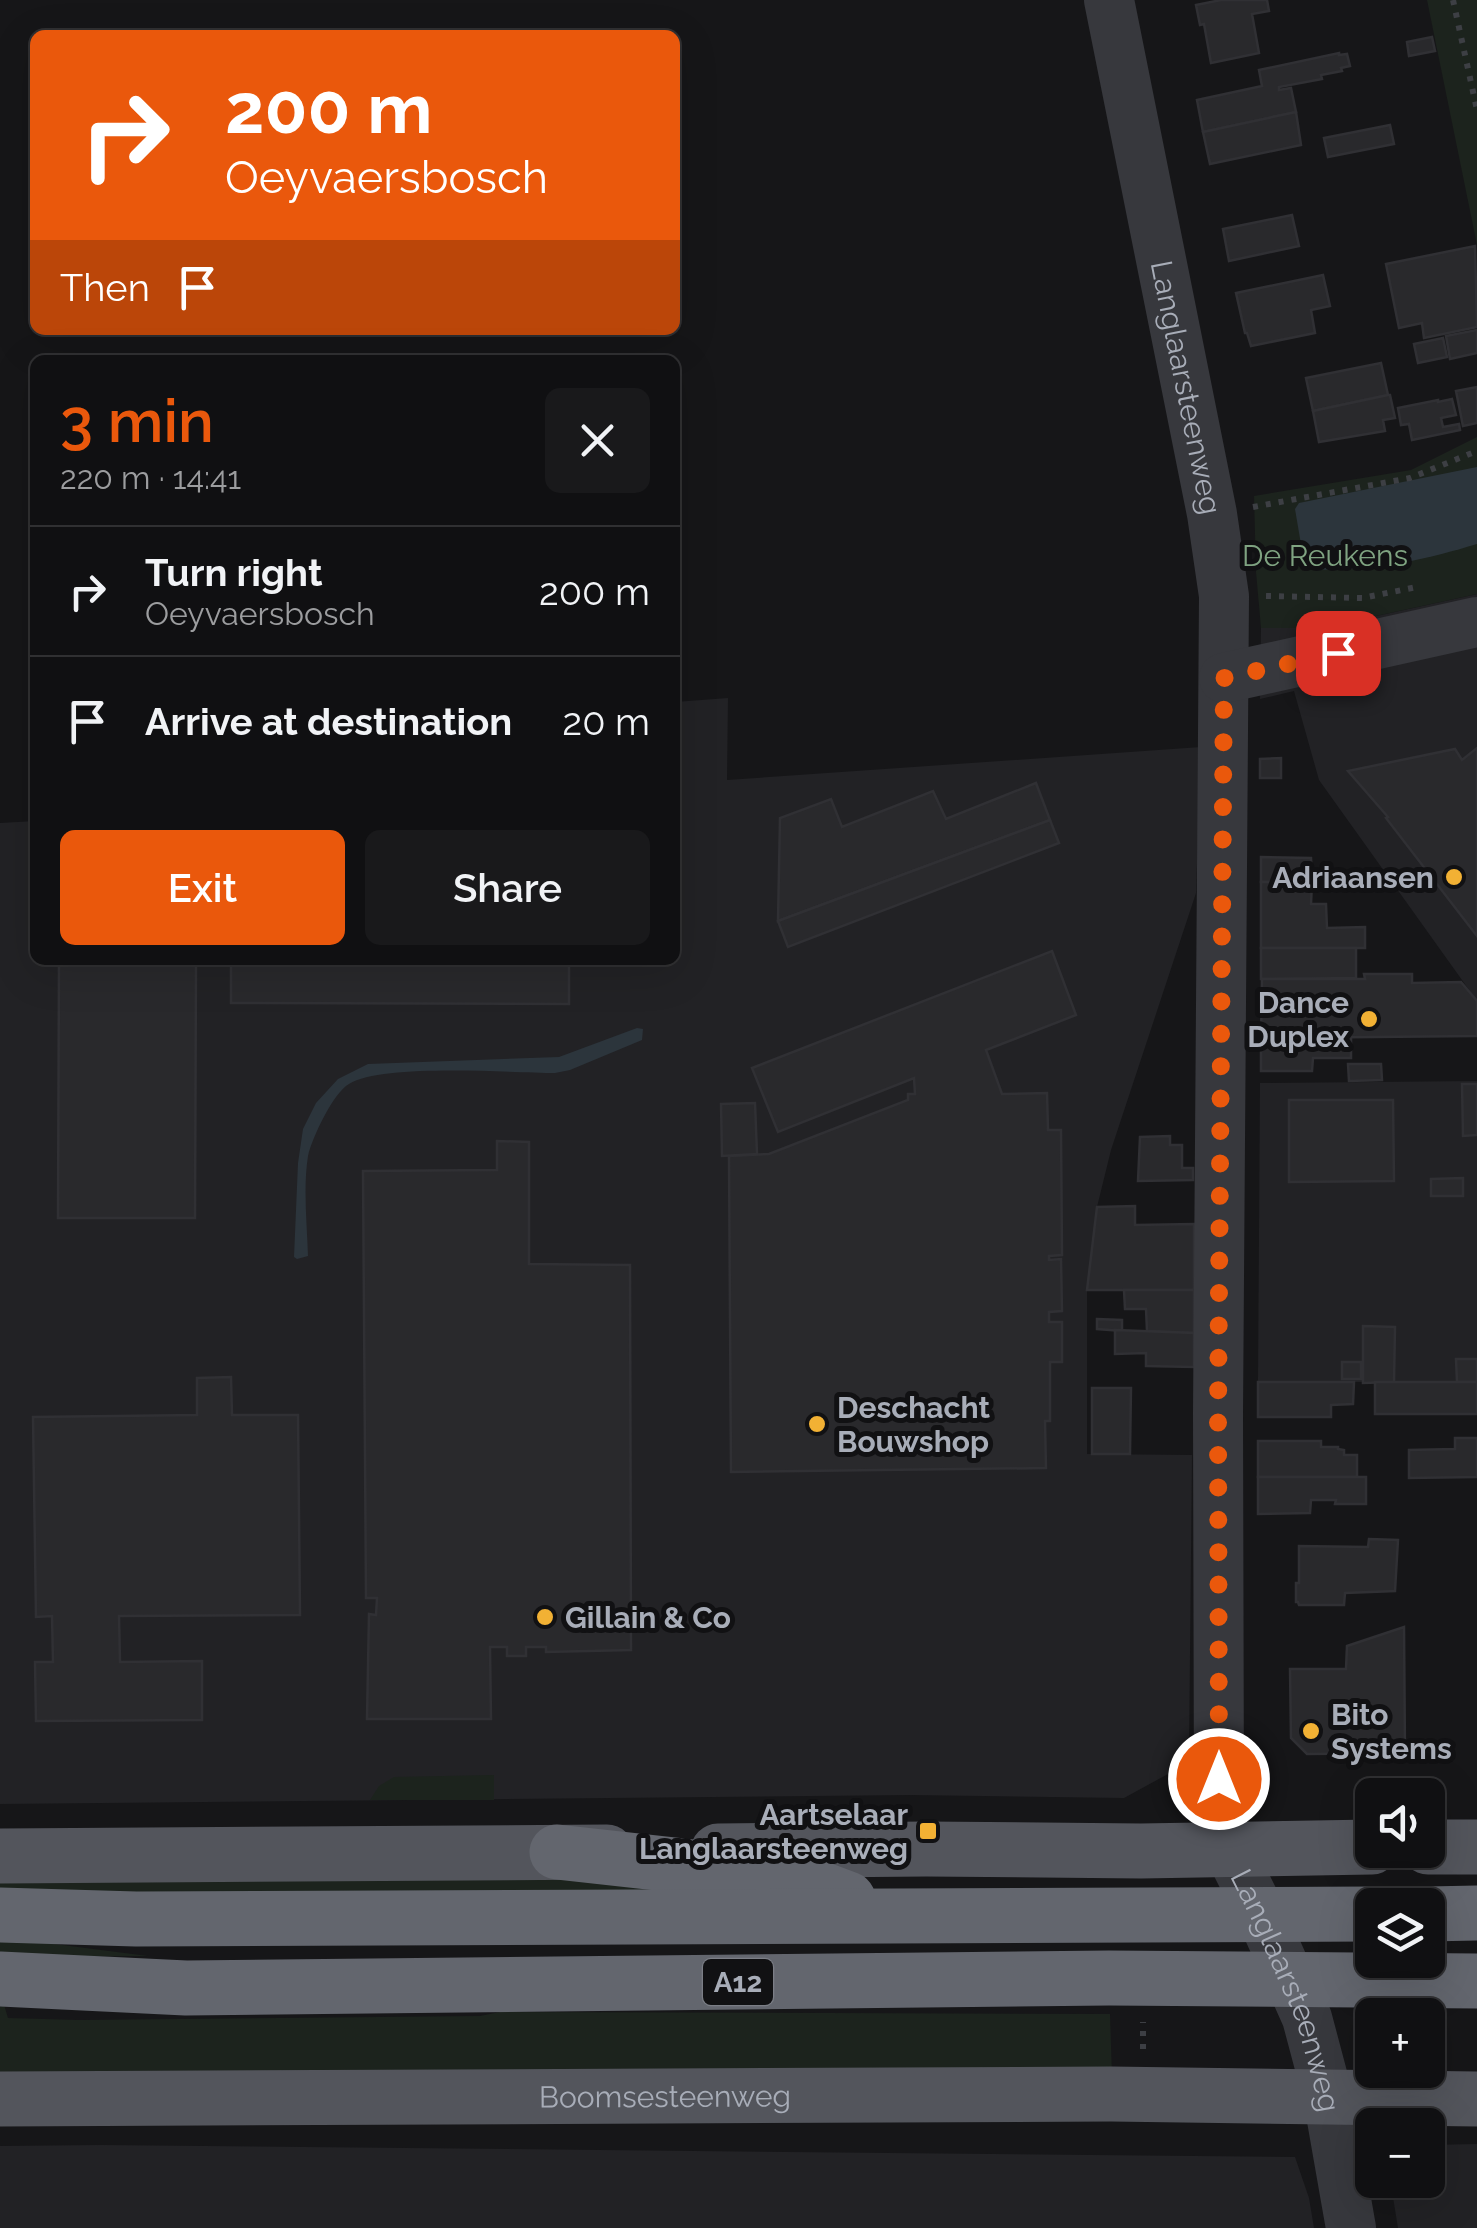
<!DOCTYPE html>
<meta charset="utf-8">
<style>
:root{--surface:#101012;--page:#19191b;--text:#f1f3f6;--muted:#9c9d9f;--line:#303032;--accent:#ea580c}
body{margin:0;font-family:Raleway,sans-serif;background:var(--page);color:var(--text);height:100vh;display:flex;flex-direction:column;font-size:38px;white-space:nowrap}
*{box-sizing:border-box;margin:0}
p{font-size:32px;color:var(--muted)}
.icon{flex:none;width:55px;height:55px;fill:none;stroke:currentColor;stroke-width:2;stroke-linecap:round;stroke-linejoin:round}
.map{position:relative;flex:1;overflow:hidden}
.details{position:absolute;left:30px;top:355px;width:650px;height:610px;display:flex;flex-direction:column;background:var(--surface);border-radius:15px;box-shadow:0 10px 40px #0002,0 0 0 2px var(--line)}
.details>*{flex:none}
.hud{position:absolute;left:30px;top:30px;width:650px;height:305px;border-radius:15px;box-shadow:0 10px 40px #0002,0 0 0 2px var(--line);background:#ea580c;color:#fff;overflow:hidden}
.controls{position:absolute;left:1355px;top:1778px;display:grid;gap:20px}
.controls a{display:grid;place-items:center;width:90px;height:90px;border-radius:15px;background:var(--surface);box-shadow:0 10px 40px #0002,0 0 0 2px var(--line);font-size:50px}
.pin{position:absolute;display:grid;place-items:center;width:85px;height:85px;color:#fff;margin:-42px;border-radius:20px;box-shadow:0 5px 15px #0006}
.me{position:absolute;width:110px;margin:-55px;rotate:0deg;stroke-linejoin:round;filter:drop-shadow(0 0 8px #0008)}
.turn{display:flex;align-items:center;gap:35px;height:210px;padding:0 30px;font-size:45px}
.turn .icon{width:130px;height:130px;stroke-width:2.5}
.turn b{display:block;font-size:70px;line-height:85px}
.then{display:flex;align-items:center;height:95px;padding:0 30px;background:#0003;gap:20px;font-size:38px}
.round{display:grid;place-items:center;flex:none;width:105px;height:105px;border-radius:15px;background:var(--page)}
.overview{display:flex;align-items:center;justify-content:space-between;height:170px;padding:0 30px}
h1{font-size:60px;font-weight:600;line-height:75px;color:var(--accent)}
.action{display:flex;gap:20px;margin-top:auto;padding:20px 30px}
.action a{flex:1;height:115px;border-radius:15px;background:var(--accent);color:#fff;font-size:40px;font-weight:600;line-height:115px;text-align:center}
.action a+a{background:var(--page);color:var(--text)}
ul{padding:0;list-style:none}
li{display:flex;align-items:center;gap:30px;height:130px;padding:0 30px;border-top:2px solid var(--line)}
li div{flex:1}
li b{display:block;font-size:38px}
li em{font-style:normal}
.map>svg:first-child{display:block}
</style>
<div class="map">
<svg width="1477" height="2228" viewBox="0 0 1477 2228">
<rect width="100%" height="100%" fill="#161618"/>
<g fill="#222225">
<polygon points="1477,594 1477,1001 1319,780 1294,691 1260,699 1261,628 1321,628"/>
<polygon points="728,698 727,780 1201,747 1196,893 1111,1150 1097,1207 1087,1290 1087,1454 1192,1455 1189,1753 1179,1768 1124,1798 911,1795 0,1804 0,823 35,821 35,960 675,960 675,702"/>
<polygon points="1477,1081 1477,1382 1258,1382 1260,1083"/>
<polygon points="1477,2144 1477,2228 1398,2228 1391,2185 1394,2180 1428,2180 1428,2145"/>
<polygon points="101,2145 1295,2157 1309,2198 1314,2228 0,2228 0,2146"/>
</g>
<g fill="#1c231d">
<polygon points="1427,0 1477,0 1477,245"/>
<polygon points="1477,437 1477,594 1321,628 1261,628 1256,572 1254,496 1411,470"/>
<polygon points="494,1775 494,1800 370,1800 379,1786 394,1777"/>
<polygon points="707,1878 706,1890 0,1894 0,1881"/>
<polygon points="0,1937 148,1956 0,1957"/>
<polygon points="0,1998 2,1998 8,2018 79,2020 480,2016 500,2012 1110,2014 1112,2076 0,2081"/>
</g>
<g fill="#2c353c">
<path d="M1477,467V544C1424,560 1367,573 1312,569L1307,568L1304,562L1295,509L1299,503Z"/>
<path d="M637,1028L643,1029L642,1040L570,1070L555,1073C511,1073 383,1063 349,1084C333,1093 312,1138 308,1156C303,1188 307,1223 308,1256L297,1259L294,1257L298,1163L303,1129L316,1103L338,1079L368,1064L559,1057Z"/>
</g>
<g fill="#29292c" stroke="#303034" stroke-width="2.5">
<polygon points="1221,0 1267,0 1269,11 1252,14 1259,53 1211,63 1204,24 1200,25 1196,5"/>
<polygon points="1432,37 1435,51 1409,56 1407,42"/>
<polygon points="1339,53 1339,55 1347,54 1350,66 1341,68 1342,71 1321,75 1322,79 1279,87 1279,90 1291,88 1296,112 1203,132 1197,100 1262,86 1259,70"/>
<polygon points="1296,112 1301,145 1210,164 1203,132"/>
<polygon points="1390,125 1394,144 1328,157 1324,138"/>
<polygon points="1292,215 1299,246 1229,261 1223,229"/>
<polygon points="1475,246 1477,327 1424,338 1422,323 1399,328 1386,264"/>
<polygon points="1323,275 1330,306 1311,310 1315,333 1251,346 1247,333 1245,333 1236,293"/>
<polygon points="1477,330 1477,353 1450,359 1446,336"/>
<polygon points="1443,338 1447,357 1418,363 1414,344"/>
<polygon points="1381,363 1388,395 1313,411 1306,378"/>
<polygon points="1477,387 1477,423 1463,426 1456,391"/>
<polygon points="1388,395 1390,395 1395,418 1383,420 1385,431 1319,442 1313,411"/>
<polygon points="1452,399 1456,415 1441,418 1443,427 1459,424 1460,430 1412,440 1409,424 1401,425 1398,408 1438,400 1438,402"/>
<polygon points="1477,748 1477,936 1386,818 1388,817 1348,771 1455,749 1462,760"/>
<polygon points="1281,758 1281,778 1260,778 1260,759"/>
<polygon points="1036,783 1050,820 778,921 780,818 831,799 842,827 933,791 946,819"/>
<polygon points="1050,820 1059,843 788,947 778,921"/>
<polygon points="1261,857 1311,858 1312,882 1261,882"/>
<polygon points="1261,882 1312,882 1311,904 1326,904 1327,928 1365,927 1365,948 1261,948"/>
<polygon points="1261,948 1356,948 1356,978 1261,979"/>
<polygon points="1052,951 1076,1015 986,1050 1002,1094 1047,1093 1048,1130 1061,1130 1062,1255 1049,1256 1049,1260 1061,1259 1062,1311 1049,1312 1049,1322 1062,1322 1062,1362 1050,1362 1050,1421 1045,1421 1046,1468 731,1472 729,1156 769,1154 908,1100 908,1094 915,1094 914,1078 778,1132 752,1068"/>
<polygon points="59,960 196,960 195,1218 58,1218"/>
<polygon points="231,960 569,960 569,1004 231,1003"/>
<polygon points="1364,974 1412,974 1412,983 1461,982 1477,1001 1477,1036 1261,1038 1262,979 1365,979"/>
<polygon points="1351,1037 1351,1058 1313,1058 1312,1071 1261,1071 1261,1038"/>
<polygon points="1348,1064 1381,1064 1382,1080 1349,1081"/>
<polygon points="1462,1084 1477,1084 1477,1135 1463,1136"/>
<polygon points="1289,1100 1393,1100 1394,1181 1289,1182"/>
<polygon points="755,1103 757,1154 722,1156 721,1104"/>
<polygon points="1170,1136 1170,1145 1182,1145 1182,1168 1193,1168 1193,1180 1138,1181 1140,1137"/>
<polygon points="497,1141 529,1142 529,1264 630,1265 631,1650 546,1652 546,1647 526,1647 526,1656 507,1656 507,1647 490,1647 491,1719 367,1719 369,1614 376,1615 377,1598 366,1598 363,1171 497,1170"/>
<polygon points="1463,1178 1463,1196 1431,1196 1431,1179"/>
<polygon points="1135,1206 1135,1225 1194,1224 1194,1290 1087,1290 1097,1207"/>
<polygon points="1124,1290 1194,1290 1194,1333 1147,1331 1146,1309 1125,1309"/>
<polygon points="1097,1319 1122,1320 1122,1331 1097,1329"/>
<polygon points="1363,1326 1395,1327 1394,1382 1363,1383"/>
<polygon points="1115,1330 1194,1333 1194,1367 1146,1366 1146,1353 1115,1354"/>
<polygon points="1456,1359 1477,1359 1477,1382 1457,1382"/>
<rect x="1342" y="1362" width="19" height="17"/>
<polygon points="231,1377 232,1415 298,1415 300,1615 119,1616 120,1662 202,1661 202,1720 36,1721 35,1662 53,1662 52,1616 36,1617 33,1417 197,1415 197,1378"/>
<polygon points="1258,1382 1354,1382 1353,1404 1331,1405 1331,1417 1258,1417"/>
<rect x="1375" y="1382" width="102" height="32"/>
<polygon points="1092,1388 1131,1388 1130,1454 1092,1454"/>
<polygon points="1455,1438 1477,1438 1477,1477 1409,1478 1409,1450 1455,1449"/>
<polygon points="1258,1441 1321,1441 1321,1447 1338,1447 1338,1449 1344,1450 1344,1455 1357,1455 1357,1477 1258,1477"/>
<polygon points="1258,1477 1366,1477 1366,1504 1335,1504 1336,1500 1311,1500 1310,1513 1258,1514"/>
<polygon points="1369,1539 1398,1540 1395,1591 1345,1593 1344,1605 1299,1605 1298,1602 1296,1602 1296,1583 1299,1583 1299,1546 1368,1547"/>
<polygon points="1404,1627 1405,1753 1307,1754 1291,1738 1290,1669 1346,1669 1347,1646"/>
</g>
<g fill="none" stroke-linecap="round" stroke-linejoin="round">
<g stroke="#3d3f44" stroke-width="6" stroke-dasharray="5 8" stroke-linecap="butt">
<polyline points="1453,0 1477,110"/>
<polyline points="1253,507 1410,478 1477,451"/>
<polyline points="1266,596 1362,598 1417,587"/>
<polyline points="1143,2049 1143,2022"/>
<polyline points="1443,2056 1443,2023"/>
</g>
<g stroke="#37383d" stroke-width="50">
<path id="s1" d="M1109,0L1212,514L1224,596L1218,1414L1219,1813L1228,1848L1261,1914L1307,2018L1328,2097L1351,2228"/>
<polyline points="1224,678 1477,622"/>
</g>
<g stroke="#53555c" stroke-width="55">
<polyline points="1428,1847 1477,1847"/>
<polyline points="718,1851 926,1849 1141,1851 1372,1847"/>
<polyline points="0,1856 607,1852"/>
<path id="s2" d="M0,2099L1111,2094L1477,2099"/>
</g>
<g stroke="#63666e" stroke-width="55">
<polyline points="557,1852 792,1878 848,1899"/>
<polyline points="1428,1914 1477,1913"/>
<polyline points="0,1915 136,1919 1372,1914"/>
<polyline points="0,1979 186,1988 1109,1978 1477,1981"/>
</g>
</g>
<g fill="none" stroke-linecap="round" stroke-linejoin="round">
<polyline stroke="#ea580c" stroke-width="18" stroke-dasharray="0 32.4" points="1219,1779 1218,1414 1224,678 1338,653"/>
</g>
<g fill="#f2b134" stroke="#111113" stroke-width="4">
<circle cx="1454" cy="877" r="10"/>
<circle cx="1369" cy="1019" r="10"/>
<circle cx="817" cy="1424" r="10"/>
<circle cx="545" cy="1617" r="10"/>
<circle cx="1311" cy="1731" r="10"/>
<rect x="918" y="1821" width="20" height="20" rx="5"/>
</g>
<g text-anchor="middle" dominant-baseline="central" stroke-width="10" stroke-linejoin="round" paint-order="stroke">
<rect fill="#111113" stroke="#7b7e86" stroke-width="2.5" x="703" y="1959" width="70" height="46" rx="8"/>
<g font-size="28" font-weight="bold" fill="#a8adb8">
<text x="738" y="1982">A12</text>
</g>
<g font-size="30" fill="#a8adb8" stroke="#111113">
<text stroke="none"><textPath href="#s1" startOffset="395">Langlaarsteenweg</textPath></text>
<text stroke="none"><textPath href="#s1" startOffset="2015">Langlaarsteenweg</textPath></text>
<text stroke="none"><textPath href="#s2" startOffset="665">Boomsesteenweg</textPath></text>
</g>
<g font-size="30" fill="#7fa381" stroke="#111113">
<text x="1325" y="555">De Reukens</text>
</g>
<g font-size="30" font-weight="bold" fill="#a8adb8" stroke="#111113" text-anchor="end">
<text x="1434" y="877">Adriaansen</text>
<text x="1349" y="1002">Dance<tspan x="1349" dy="34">Duplex</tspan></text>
<text x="837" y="1407" text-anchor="start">Deschacht<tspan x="837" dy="34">Bouwshop</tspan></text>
<text x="565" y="1617" text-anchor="start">Gillain &amp; Co</text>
<text x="1331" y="1714" text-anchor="start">Bito<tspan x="1331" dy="34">Systems</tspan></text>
<text x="908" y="1814">Aartselaar<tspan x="908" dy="34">Langlaarsteenweg</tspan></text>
</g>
</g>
</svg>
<div class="controls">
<a><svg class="icon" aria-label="sound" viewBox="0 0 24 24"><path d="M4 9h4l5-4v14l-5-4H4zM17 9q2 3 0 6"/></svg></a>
<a><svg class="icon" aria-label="layers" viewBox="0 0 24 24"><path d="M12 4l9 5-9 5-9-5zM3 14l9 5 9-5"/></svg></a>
<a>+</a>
<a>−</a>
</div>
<div class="pin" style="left:1338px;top:653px;background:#d93025"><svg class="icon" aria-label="arrive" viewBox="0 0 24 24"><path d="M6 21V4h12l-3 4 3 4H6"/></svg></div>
<svg class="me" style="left:1219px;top:1779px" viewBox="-20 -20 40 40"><circle r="17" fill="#ea580c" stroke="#fff" stroke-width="3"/><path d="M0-11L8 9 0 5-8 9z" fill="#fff"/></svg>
<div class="hud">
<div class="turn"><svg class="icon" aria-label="right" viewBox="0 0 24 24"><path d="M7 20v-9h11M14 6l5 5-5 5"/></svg><div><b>200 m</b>Oeyvaersbosch</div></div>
<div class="then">Then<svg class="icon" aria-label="arrive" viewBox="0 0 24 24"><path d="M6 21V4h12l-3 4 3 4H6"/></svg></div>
</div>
<section class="details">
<div class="overview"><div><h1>3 min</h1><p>220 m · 14:41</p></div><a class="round"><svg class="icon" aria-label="close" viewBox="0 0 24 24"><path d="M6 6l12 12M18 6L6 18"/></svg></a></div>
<ul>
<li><svg class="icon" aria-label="right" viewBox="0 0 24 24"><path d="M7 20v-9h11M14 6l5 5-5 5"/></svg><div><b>Turn right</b><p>Oeyvaersbosch</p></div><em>200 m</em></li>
<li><svg class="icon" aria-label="arrive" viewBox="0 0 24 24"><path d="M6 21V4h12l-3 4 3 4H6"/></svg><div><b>Arrive at destination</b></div><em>20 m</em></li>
</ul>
<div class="action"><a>Exit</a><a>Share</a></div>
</section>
</div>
